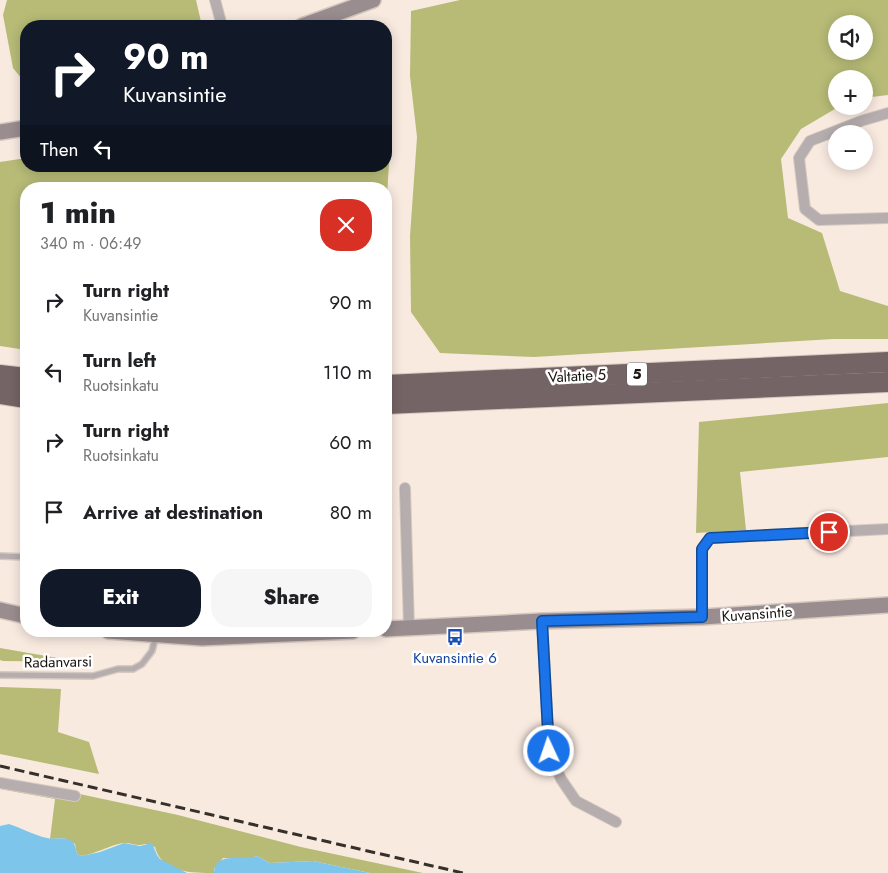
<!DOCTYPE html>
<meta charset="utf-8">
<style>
:root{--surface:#fff;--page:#f6f6f6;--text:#202124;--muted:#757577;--accent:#111827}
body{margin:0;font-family:Jost,sans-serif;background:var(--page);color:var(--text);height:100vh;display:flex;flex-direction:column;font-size:19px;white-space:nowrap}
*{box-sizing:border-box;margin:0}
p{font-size:16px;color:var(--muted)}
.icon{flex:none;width:28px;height:28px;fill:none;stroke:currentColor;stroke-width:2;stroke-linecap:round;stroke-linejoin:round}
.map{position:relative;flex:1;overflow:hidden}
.side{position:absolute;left:20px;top:182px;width:372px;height:455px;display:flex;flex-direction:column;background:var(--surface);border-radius:20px;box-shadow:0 2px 12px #0003}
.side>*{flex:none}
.hud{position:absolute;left:20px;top:20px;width:372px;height:152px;border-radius:20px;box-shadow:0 2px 12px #0003;background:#111827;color:#fff;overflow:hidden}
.controls{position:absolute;left:828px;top:15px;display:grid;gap:10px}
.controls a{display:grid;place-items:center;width:45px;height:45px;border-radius:50%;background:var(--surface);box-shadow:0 2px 12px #0003;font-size:25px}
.pin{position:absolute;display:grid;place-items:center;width:42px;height:42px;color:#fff;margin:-21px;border:2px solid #fff;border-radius:50%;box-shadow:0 1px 5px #0007}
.me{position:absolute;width:55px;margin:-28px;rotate:357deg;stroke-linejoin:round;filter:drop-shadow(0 0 4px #0008)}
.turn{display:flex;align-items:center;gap:18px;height:105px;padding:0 20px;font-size:22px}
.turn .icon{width:65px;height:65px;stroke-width:2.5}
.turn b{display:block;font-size:35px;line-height:42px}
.then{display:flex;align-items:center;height:48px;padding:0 20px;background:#0003;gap:10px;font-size:19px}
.round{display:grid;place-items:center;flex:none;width:52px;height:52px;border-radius:20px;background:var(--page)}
.summary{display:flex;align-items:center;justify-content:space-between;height:85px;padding:0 20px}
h1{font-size:30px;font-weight:800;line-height:38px}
.cta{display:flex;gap:10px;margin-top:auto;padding:10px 20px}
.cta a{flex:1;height:58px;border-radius:20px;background:var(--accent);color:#fff;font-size:20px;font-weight:800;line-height:58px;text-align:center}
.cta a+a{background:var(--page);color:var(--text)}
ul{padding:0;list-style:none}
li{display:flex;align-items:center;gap:15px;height:70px;padding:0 20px}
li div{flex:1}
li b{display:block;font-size:19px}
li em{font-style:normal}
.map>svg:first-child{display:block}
</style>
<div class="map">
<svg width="888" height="873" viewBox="0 0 888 873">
<rect width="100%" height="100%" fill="#f9eae0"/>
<g fill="#b7bb76" fill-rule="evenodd">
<polygon points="7,0 196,0 202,26 26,26 26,84 13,68 3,15"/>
<path d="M460,0H888V95L864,98V79H836V106H840L801,129L781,159L788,218L822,233L840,291L888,306V339H833L534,357L440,353L411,312L410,236L417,137L410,76L411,11ZM836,24H864V51H836Z"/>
<polygon points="386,90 392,113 386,213 386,189 26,189 26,350 0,346 0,162 26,158 26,166 386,166"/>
<polygon points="888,403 888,457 740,472 746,530 696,533 699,422"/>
<polygon points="0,648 81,662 3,661 0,660"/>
<polygon points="0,687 61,689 58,732 89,742 99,774 0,754"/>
<path d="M0,777L178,815L301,847L423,873H370L313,861L270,863L257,856L248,859L223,858L214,869V873C193,873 161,873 155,847L145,844C137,847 132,843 125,843C115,843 95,854 82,856L77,854L75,844L64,838L50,839L55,799L0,789Z"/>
</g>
<g fill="#7ec5ec">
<path d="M9,824C22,828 33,835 47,838C54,840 63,836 70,840C75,843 76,848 77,854L82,856L100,852L124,843L140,846L152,843L157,855L160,859L187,873H0V826Z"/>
<path d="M257,856L270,863L313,861L370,873H214C215,851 241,861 257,856Z"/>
</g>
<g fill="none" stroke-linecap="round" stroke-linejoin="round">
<g stroke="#d5c8bf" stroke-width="8">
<g id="lane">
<polyline points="0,556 26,557"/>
<polyline points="0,675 93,676 118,669 133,669 142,664 152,651 156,635"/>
</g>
</g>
<g stroke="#d5c8bf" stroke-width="12">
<g id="street">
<polyline points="215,0 222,26"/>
<polyline points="888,113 861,121 810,141 799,158 805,209 819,220 888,218"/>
<polyline points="405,488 409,628"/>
<polyline points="702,617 702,549 710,538 888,529"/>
<polyline points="542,621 549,751 561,779 576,801 616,822"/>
<polyline points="0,783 75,796"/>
</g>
</g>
<g stroke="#d5c8bf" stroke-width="18">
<g id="secondary">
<polyline points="302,26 373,0"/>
<polyline points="0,132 26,128"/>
<polyline points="0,610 26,616"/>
<polyline points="386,629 542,621 702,617 888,605"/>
<polyline points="108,631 202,638 353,631"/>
</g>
</g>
<g stroke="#d5c8bf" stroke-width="22">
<g id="highway">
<polyline points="0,375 26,378"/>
<polyline points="386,385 888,362"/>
<polyline points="0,394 26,398"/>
<polyline points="386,404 888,382"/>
</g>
</g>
<use href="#lane" stroke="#b5adae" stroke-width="5"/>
<use href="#street" stroke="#b5adae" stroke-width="10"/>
<use href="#secondary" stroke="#998d8f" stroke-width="15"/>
<use href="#highway" stroke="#746466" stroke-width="20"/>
<polyline stroke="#36302b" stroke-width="3" stroke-dasharray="10 5" stroke-linecap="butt" points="0,766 463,873"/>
</g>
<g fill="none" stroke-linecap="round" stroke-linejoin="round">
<g stroke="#114b97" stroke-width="12">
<polyline id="route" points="549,751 542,621 702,617 702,549 710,538 829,532"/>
</g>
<use href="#route" stroke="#1a73e8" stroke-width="9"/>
</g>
<defs>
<g id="bus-bare" transform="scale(1.35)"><path d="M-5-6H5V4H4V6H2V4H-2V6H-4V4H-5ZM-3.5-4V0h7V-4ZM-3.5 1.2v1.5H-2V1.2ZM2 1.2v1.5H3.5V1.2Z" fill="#1a4fb4" stroke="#fff" stroke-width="2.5" paint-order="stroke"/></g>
</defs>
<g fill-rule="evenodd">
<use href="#bus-bare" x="455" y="637"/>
</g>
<g text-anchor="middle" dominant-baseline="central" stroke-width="5" stroke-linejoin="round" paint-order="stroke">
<rect fill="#fff" stroke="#5e5a58" stroke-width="1" x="627" y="362.5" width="20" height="23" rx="4"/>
<g font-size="14" font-weight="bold" fill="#191410">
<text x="637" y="374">5</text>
</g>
<g font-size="15" fill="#191410" stroke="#fff">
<text transform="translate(577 376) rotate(-3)">Valtatie 5</text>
<text transform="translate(757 614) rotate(-4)">Kuvansintie</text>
<text transform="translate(58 662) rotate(-1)">Radanvarsi</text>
</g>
<g font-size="15" fill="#164399" stroke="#fff">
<text x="455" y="658">Kuvansintie 6</text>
</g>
</g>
</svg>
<div class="controls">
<a><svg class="icon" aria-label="sound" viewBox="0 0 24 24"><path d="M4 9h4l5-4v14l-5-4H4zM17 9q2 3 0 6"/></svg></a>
<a>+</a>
<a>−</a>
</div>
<div class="pin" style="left:829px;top:532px;background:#d93025"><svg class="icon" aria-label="arrive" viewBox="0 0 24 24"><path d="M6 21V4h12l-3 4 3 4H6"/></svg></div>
<svg class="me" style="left:549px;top:751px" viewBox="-20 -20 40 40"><circle r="17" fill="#1a73e8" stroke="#fff" stroke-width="3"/><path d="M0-11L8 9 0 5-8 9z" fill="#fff"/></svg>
<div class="hud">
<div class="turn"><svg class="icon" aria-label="right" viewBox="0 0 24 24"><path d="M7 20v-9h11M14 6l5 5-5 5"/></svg><div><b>90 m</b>Kuvansintie</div></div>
<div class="then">Then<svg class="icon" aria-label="left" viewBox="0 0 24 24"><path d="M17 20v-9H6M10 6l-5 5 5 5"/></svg></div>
</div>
<section class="side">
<div class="summary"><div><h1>1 min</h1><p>340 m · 06:49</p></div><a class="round" style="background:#d93025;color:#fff"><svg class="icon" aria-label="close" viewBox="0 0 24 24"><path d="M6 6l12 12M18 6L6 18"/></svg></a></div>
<ul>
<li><svg class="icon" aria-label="right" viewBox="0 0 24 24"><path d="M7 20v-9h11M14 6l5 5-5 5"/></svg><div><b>Turn right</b><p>Kuvansintie</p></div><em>90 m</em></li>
<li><svg class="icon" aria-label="left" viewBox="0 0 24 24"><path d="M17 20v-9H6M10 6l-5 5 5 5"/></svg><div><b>Turn left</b><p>Ruotsinkatu</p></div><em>110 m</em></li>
<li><svg class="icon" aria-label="right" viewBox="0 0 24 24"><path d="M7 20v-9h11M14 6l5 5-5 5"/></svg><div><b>Turn right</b><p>Ruotsinkatu</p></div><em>60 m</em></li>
<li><svg class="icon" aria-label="arrive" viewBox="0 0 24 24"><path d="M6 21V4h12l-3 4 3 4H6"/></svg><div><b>Arrive at destination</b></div><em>80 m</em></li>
</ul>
<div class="cta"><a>Exit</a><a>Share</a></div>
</section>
</div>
